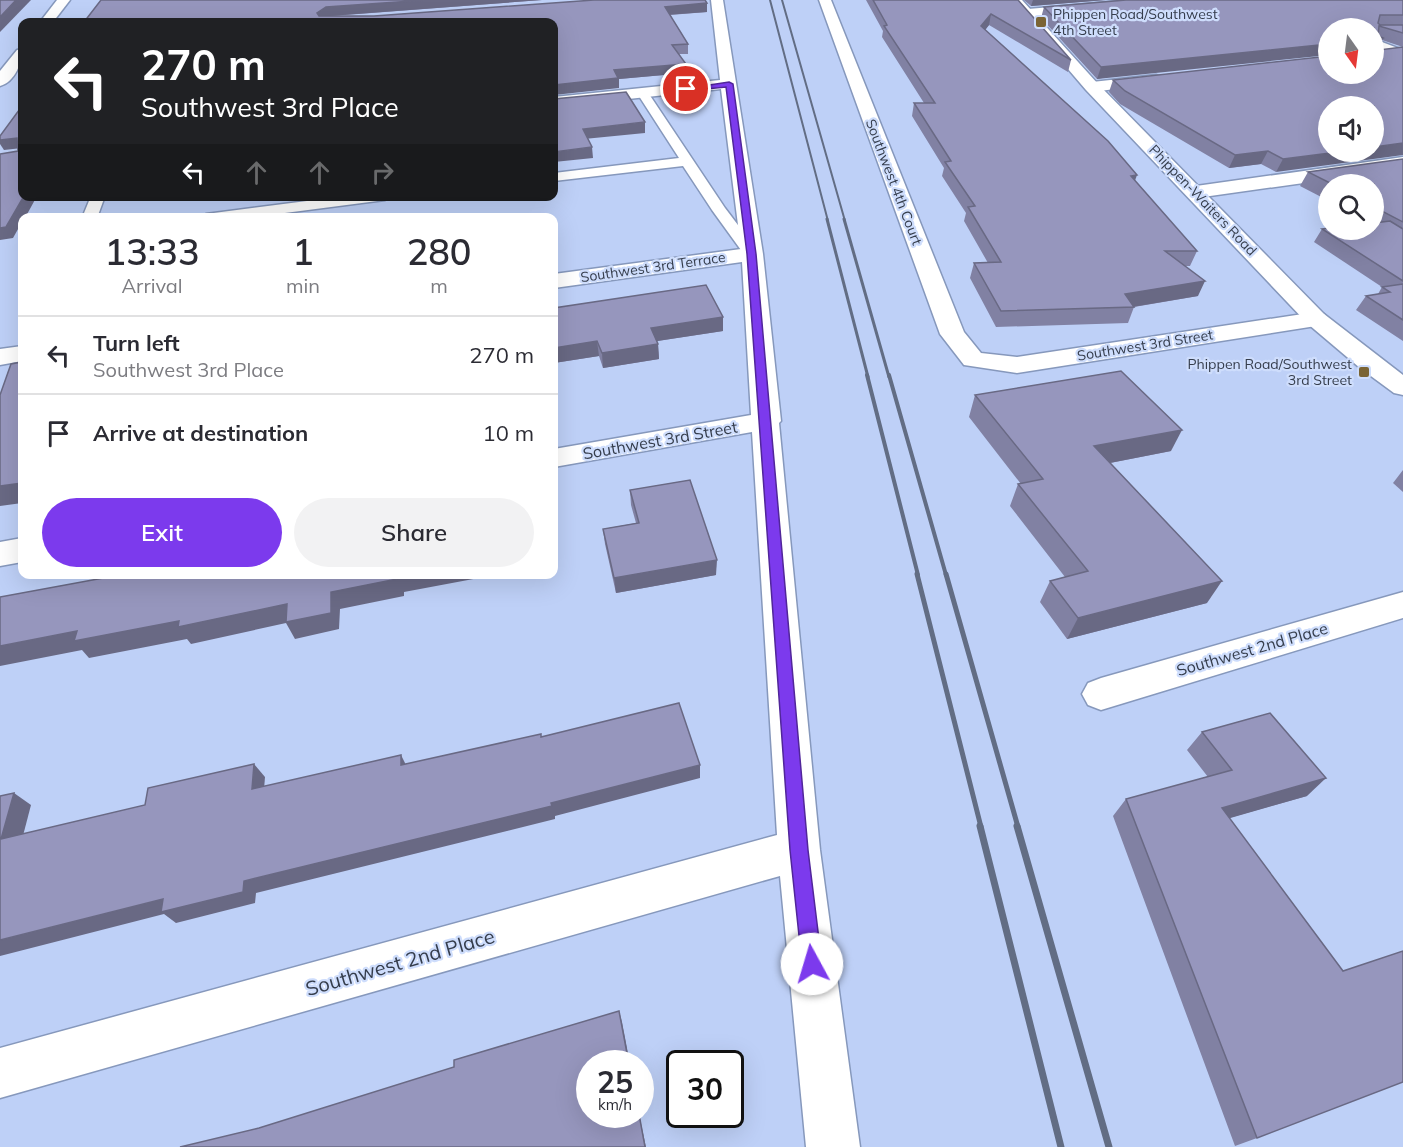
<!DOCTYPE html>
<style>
:root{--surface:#fff;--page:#f2f2f3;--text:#2b2b33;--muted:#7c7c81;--line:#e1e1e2;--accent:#7c3aed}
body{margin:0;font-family:Mulish,sans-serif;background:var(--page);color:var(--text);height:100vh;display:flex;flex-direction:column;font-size:22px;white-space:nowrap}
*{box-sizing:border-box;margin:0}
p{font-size:20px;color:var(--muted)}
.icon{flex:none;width:33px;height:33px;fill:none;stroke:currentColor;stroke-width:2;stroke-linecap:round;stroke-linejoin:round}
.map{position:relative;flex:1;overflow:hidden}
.panel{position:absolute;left:18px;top:213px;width:540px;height:366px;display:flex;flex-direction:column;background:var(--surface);border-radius:12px;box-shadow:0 6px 24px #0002}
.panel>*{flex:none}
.hud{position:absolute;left:18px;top:18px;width:540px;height:183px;border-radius:12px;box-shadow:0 6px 24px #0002;background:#202124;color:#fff;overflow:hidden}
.needle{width:39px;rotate:166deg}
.tools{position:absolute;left:1318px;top:18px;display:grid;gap:12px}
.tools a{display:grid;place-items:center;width:66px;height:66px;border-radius:50%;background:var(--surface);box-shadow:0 6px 24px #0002;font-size:30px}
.speed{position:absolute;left:576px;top:1050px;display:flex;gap:12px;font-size:30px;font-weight:700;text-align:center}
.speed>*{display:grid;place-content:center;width:78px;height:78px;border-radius:50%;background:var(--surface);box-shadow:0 6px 24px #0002;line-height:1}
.speed small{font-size:15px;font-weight:400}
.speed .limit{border:3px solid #111;border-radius:9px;background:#fff;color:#111}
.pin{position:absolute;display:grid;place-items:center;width:51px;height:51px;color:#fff;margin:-26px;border:3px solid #fff;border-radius:50%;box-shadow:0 2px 6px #0007}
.me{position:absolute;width:66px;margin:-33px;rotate:354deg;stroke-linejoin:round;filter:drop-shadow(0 0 4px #0008)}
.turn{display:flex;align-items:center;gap:21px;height:126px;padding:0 24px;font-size:27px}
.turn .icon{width:78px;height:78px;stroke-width:2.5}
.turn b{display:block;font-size:42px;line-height:51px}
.lanes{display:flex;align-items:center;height:57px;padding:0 24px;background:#0003;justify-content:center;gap:30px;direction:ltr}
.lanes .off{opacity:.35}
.eta{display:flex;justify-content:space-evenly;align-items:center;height:102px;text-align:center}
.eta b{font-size:36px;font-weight:600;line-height:42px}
.primary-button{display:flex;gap:12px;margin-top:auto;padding:12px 24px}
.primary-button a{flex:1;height:69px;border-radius:36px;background:var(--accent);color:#fff;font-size:24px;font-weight:600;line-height:69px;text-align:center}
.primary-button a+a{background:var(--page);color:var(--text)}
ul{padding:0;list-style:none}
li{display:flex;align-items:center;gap:18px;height:78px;padding:0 24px;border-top:2px solid var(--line)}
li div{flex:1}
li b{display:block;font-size:22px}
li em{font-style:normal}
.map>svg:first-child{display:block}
</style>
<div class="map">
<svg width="1403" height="1147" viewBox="0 0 1403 1147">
<rect width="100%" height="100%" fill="#bed0f7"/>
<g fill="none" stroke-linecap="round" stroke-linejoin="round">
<g stroke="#8698bc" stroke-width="3">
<g id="service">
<polygon points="1374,39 1403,50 1403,56 1374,46"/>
<polygon points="643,90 647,91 725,208 760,254 758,257 746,257 712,210 683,166 554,181 554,173 679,158 637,93"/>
<polygon points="91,196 105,196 97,218 82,218"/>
<polygon points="346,196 392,196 385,200 246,218 199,218 206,214"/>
</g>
</g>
<g stroke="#8698bc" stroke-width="3">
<g id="minor">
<polygon points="57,0 70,0 53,22 40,22"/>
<polygon points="711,0 723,0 763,254 781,421 779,423 820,850 860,1147 806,1147 780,876 0,1098 0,1048 777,835 752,432 554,467 554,449 751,415 742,262 554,288 554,274 741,249 721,89 554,107 554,97 720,80"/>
<polygon points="819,0 831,0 964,332 981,353 1017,357 1316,312 1324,314 1328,319 1324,324 1316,326 1017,373 964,365 940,334"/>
<polygon points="1132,0 1182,0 1176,4 1028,17 1021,13 1028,9"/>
<path d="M22,49C23,61 15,82 0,86V71L17,50Z"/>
<polygon points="1156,75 1161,77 1164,80 1161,83 1092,92 1084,87 1092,82"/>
<polygon points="1403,157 1403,169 1196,198 1189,196 1186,192 1189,188 1196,186"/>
<polygon points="22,346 22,361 0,365 0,349"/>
<polygon points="22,538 22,562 0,566 0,542"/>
<polygon points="1403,592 1403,618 1101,710 1088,705 1082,694 1088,683 1101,678"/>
</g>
</g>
<g stroke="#8698bc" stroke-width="3">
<polygon id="tertiary" points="1009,0 1022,0 1098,84 1324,314 1403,375 1403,395 1394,393 1360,368 1308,324 1086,90"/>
</g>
<use href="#service" fill="#fff" fill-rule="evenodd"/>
<use href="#minor" fill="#fff" fill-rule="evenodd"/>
<use href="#tertiary" fill="#fff" fill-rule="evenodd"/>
<g stroke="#626d84" stroke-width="2">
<polyline points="770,0 828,221"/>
<polyline points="782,0 845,221"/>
</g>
<g stroke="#626d84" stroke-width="3">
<polyline points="827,219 868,377"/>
<polyline points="844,219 889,377"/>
</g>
<g stroke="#626d84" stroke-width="4">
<polyline points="867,375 918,575"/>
<polyline points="889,375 946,575"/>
</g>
<g stroke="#626d84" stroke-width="5">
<polyline points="917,574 981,827"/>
<polyline points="946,574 1018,827"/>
</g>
<g stroke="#626d84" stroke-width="7">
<polyline points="980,826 1061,1147"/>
<polyline points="1017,826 1109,1147"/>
</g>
</g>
<g fill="#8181a3">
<polygon points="101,0 542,0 332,16 374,16 707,3 707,12 670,15 688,44 688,54 679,54 686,64 686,73 619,79 619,88 84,22"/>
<polygon points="866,0 1018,0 1071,60 1068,72 989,25 985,30 1135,181 1197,251 1190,266 1185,266 1198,296 1134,307 1128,323 996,327 970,278 974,263 988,263 964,221 966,213 942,176 944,168 912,116 914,103 924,103 882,37 883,31"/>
<polygon points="1024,0 1106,0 1031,6"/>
<polygon points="1403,0 1403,47 1382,40 1379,47 1276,172 1261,164 1229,168 1120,104 1109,92 1113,80 1329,74 1374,28 1097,79 1041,18 1044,7"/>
<polygon points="1403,159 1403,341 1356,310 1366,296 1378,294 1382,287 1314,242 1322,229 1374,230 1374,184 1329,184 1329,201 1300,186 1308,172"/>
<polygon points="554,308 723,317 723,331 657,341 658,344 659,359 603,368 599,356 554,363"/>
<polygon points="975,395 1171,451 1110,463 1207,603 1067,639 1040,602 1050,581 1065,577 1010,506 1018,484 1021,484 969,417"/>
<polygon points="1403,470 1403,492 1393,483"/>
<polygon points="630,490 716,575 616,593 605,544 603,529 636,523 631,505"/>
<polygon points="1202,732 1307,796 1229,818 1257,1138 1235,1146 1113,816 1126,799 1208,777 1187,750"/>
</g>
<g fill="#696984">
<polygon points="16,0 31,0 0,32 0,17"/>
<polygon points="426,0 542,0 329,16 320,22 317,13 326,7"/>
<polygon points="1033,0 1106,0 1031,6"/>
<polygon points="707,3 707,12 665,15 665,7"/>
<polygon points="991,14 989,25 979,38 981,26"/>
<polygon points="1383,38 1377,49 1378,40"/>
<polygon points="1329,44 1329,55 1097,79 1101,67"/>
<polygon points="686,64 686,73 619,79 619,88 554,95 554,85 614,70"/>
<polygon points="645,122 645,133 584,139 583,129"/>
<polygon points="17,138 22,148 4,150 0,144 0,140"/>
<polygon points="1403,143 1403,155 1276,172 1283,159 1338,152 1374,152 1374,147"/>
<polygon points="592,147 593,158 554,162 554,152"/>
<polygon points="1268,151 1261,164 1229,168 1235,155"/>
<polygon points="1137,175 1132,189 1131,176"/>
<polygon points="24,196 37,196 25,218 22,218 22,222 13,238 0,240 0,228"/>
<polygon points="1205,281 1198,296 1132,307 1125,294"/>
<polygon points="723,317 723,331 651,342 651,328"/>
<polygon points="597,341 599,356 554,363 554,348"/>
<polygon points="658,344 659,359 603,368 602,353"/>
<polygon points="1182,430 1171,451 1084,468 1094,446"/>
<polygon points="22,483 22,503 0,506 0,486"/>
<polygon points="717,560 716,575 616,593 614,578"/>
<polygon points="401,574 500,574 404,592 404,596 340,609 339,629 295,639 286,623 191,644 187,639 89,658 82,650 0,666 0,646 77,631 331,592"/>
<polygon points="1222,581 1207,603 1067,639 1078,618"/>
<polygon points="401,755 408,769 401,765"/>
<polygon points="254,764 265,777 263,802 252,789"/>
<polygon points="700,765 700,778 555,816 555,819 256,893 255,903 176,923 164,914 0,956 0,940 163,899 244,881"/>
<polygon points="1326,778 1307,796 1206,825 1222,808"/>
<polygon points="14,793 31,805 19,851 1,839"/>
<polygon points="619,1011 622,1022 630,1064 629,1064"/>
<polygon points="639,1114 646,1147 645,1147"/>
</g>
<g fill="#9696bd" stroke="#696984" stroke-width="1.5">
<polygon points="0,0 16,0 0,17"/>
<polygon points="101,0 426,0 326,7 317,13 319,16 374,16 594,0 705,0 707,3 665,7 688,44 672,45 686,64 614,70 618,78 554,85 554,22 84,22"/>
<polygon points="873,0 1018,0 1071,60 991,14 981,26 1108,141 1137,175 1131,176 1197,251 1165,251 1205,281 1125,294 1134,307 1001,311 974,263 1001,262 968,207 975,206 945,162 951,161 914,103 935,103 884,26 887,25"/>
<polygon points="1126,0 1403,0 1403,15 1380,15 1378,23 1380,25 1403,25 1403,33 1379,26 1378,36 1383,38 1378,40 1379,50 1403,47 1403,143 1374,147 1374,106 1329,106 1329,152 1338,152 1283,159 1268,151 1235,155 1125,91 1113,80 1329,56 1329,74 1374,74 1374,28 1329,28 1329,44 1101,67 1044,7"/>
<polygon points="626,92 645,122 583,129 592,147 554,152 554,99"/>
<polygon points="22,106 22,196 24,196 6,227 0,228 0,154 18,151 17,138 0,140 0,136"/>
<polygon points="1403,159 1403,222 1374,207 1374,184 1332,184 1308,172"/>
<polygon points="1390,221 1403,229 1403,281 1322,229 1329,228 1329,230 1374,230 1374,223"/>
<polygon points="1403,284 1403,320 1366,296 1390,292 1382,287"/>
<polygon points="706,285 723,317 651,328 658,344 602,353 597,341 554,348 554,308"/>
<polygon points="22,362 22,483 0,486 0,395 11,364"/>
<polygon points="1121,371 1182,430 1094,446 1222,581 1078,618 1050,581 1088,571 1018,484 1043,479 975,395"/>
<polygon points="690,480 717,560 614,578 603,529 639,523 630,490"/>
<polygon points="125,574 401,574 397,575 397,579 331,592 331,613 286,622 287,604 178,627 179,621 74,641 77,631 0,646 0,597"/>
<polygon points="679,703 700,765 551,803 552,806 244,881 243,892 161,912 163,899 0,940 0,796 14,793 1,839 145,805 148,788 254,764 252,789 401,755 401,765 541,734 541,737"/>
<polygon points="1270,713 1326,778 1222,808 1343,971 1403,951 1403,1082 1257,1138 1126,799 1232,770 1202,732"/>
<polygon points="619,1011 629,1064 590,1064 590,1114 639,1114 645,1147 180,1147 259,1128 454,1067 454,1060"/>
</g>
<polygon fill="#7c3aed" stroke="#51269a" stroke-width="1.5" points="729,82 733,84 756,254 808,850 822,964 819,971 812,974 805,971 802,964 790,850 747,254 726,87 686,91 683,89"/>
<g fill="#7a6434" stroke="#ceddfc" stroke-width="2">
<rect x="1035" y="16" width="12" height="12" rx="3"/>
<rect x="1358" y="366" width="12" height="12" rx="3"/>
</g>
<g text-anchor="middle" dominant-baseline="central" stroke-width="4.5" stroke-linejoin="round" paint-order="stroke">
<g font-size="14" fill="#353d4c" stroke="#ceddfc" text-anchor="start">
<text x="1053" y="14">Phippen Road/Southwest<tspan x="1053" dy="16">4th Street</tspan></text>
<text x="1352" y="364" text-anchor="end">Phippen Road/Southwest<tspan x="1352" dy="16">3rd Street</tspan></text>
</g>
<g font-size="14" fill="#353d4c" stroke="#ceddfc">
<text transform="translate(894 182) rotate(69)">Southwest 4th Court</text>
<text transform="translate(1203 200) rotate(46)">Phippen-Waiters Road</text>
<text transform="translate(653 267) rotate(-8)">Southwest 3rd Terrace</text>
<text transform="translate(1145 345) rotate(-9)">Southwest 3rd Street</text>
</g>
<g font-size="16" fill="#353d4c" stroke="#ceddfc">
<text transform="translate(660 440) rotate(-10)">Southwest 3rd Street</text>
<text transform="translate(1252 649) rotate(-16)">Southwest 2nd Place</text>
</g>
<g font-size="20" fill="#353d4c" stroke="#ceddfc">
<text transform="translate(400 962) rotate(-16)">Southwest 2nd Place</text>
</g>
</g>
</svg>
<div class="tools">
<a><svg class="needle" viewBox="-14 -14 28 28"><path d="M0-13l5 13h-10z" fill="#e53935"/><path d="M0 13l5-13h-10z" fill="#7c7c81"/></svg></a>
<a><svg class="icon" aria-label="sound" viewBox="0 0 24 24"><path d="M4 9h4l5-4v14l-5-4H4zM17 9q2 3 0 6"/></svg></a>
<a><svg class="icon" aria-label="search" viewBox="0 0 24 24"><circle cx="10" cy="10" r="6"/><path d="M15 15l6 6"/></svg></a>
</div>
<div class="speed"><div>25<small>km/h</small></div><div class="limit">30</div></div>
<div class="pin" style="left:686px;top:89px;background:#d93025"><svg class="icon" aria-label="arrive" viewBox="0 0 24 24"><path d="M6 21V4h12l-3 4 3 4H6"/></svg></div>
<svg class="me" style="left:812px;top:964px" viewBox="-20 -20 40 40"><circle r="19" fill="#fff"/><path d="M0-13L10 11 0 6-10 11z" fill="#7c3aed"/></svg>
<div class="hud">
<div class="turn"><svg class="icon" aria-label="left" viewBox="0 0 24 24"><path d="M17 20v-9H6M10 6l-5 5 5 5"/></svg><div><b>270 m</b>Southwest 3rd Place</div></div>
<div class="lanes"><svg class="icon" aria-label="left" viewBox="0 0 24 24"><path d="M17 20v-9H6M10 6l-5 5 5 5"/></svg><svg class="icon off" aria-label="ahead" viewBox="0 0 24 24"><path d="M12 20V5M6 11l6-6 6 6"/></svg><svg class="icon off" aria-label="ahead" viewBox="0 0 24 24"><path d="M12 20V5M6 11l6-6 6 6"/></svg><svg class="icon off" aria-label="right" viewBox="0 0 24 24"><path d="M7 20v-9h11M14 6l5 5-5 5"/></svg></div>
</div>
<section class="panel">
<div class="eta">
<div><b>13:33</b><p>Arrival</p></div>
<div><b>1</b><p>min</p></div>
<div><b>280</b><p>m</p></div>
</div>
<ul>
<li><svg class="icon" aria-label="left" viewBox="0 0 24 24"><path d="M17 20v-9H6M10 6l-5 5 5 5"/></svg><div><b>Turn left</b><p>Southwest 3rd Place</p></div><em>270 m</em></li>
<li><svg class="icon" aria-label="arrive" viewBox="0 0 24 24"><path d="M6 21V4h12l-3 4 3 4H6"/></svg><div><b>Arrive at destination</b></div><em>10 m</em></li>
</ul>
<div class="primary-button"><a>Exit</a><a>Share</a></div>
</section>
</div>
